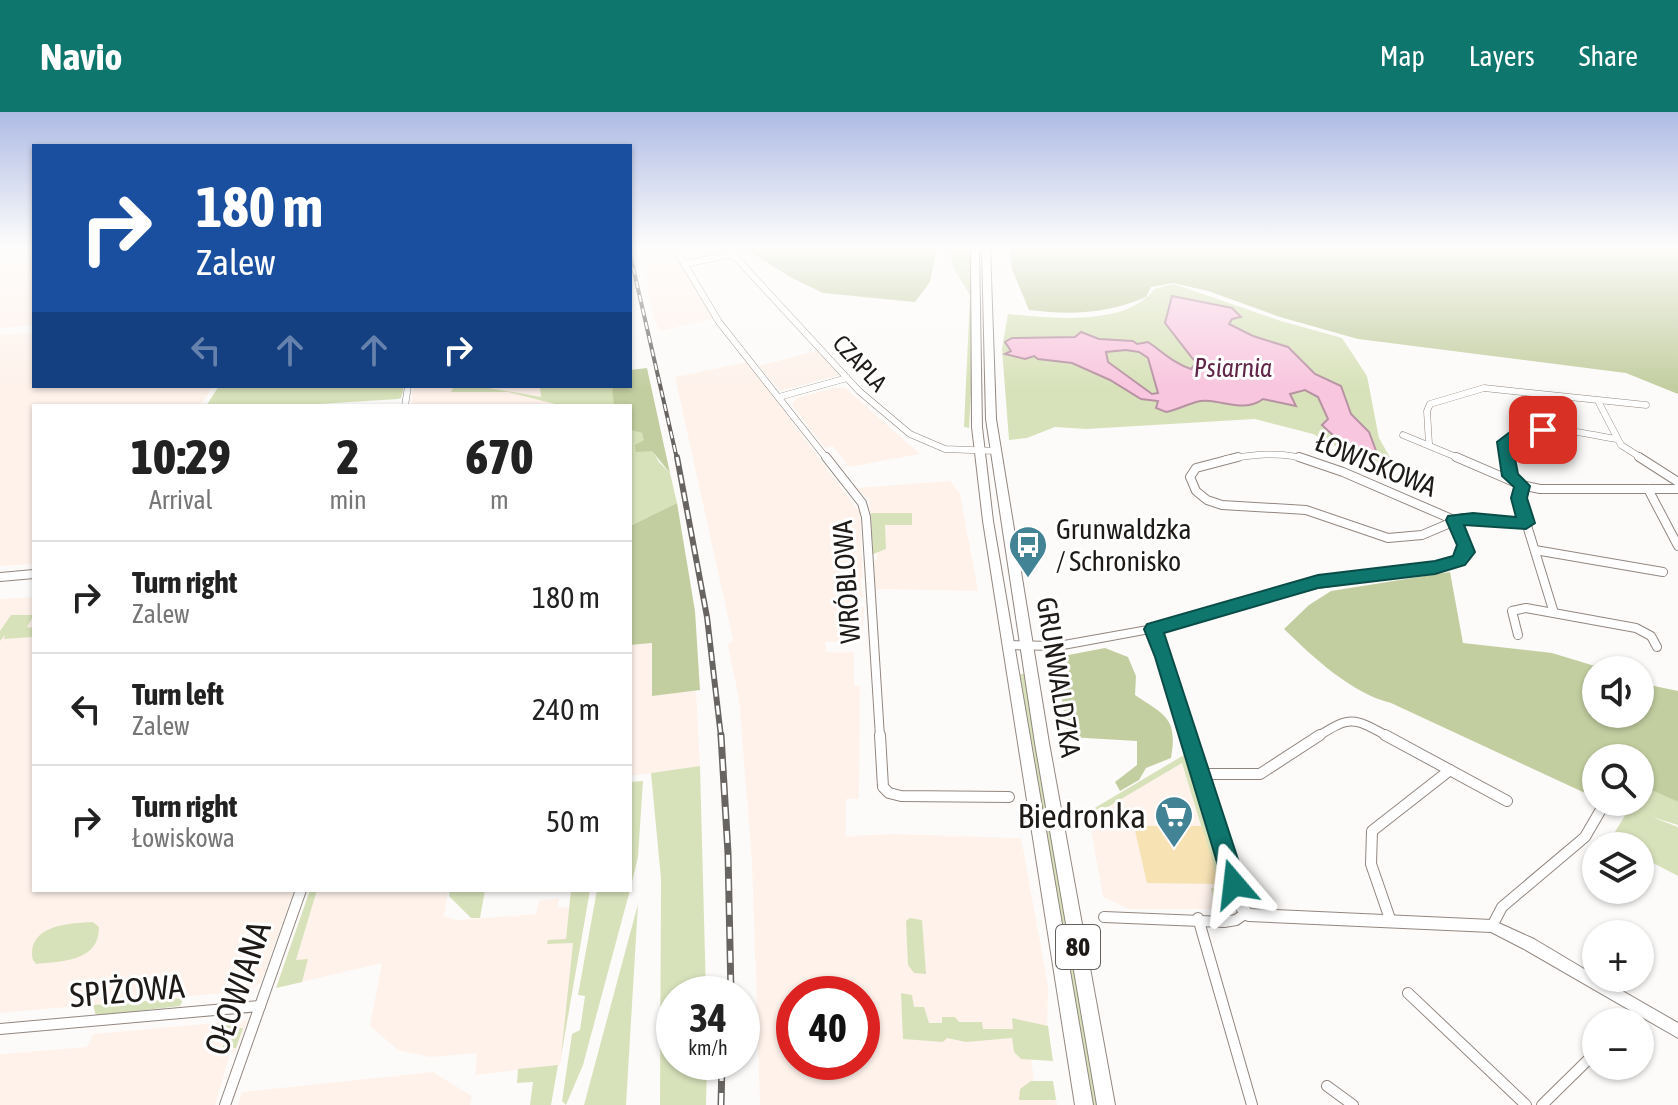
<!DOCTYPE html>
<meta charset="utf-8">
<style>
:root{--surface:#fff;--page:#f6f6f6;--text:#222;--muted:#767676;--line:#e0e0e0;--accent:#0f766e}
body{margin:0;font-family:"Asap Condensed",sans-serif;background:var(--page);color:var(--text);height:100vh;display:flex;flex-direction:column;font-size:30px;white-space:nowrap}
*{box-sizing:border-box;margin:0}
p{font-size:26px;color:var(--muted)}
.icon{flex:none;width:44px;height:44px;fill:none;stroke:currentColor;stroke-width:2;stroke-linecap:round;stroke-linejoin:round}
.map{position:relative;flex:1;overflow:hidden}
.drawer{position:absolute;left:32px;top:292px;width:600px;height:488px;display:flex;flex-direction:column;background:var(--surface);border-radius:0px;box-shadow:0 2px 6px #0004}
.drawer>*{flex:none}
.top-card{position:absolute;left:32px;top:32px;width:600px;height:244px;border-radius:0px;box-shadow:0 2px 6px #0004;background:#1a4fa0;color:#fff;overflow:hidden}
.buttons{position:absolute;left:1582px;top:544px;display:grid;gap:16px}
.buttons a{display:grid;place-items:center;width:72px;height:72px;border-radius:50%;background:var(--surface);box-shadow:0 2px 6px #0004;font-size:40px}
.speed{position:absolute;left:656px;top:864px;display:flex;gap:16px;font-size:40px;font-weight:700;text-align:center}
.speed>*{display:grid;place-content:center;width:104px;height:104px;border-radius:50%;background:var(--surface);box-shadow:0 2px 6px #0004;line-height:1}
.speed small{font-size:20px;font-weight:400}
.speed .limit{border:12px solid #d22;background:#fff;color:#111}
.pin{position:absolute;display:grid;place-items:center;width:68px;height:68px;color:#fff;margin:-34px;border-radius:16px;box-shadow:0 4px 12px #0006}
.me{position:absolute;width:88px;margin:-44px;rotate:343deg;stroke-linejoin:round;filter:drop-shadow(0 0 6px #0008)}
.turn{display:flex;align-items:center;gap:28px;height:168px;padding:0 32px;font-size:36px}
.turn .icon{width:104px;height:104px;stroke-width:2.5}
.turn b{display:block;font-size:56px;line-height:68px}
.lanes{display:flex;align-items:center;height:76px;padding:0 32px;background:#0003;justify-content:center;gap:40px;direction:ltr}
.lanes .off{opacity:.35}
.eta{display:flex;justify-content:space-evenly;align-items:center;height:136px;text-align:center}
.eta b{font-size:48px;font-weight:800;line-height:56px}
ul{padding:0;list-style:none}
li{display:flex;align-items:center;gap:24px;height:112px;padding:0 32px;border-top:2px solid var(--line)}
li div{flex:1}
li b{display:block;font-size:30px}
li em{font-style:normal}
header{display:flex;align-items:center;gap:48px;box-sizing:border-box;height:112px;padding:0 40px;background:var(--accent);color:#fff}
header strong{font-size:38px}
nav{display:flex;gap:44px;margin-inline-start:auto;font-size:28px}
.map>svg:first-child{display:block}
</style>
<header>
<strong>Navio</strong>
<nav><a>Map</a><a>Layers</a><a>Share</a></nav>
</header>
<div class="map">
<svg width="1678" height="993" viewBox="0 0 1678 993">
<rect width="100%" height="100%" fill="#fdfbf9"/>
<g fill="#fef2eb" fill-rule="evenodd">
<polygon points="14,136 34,136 34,213 0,216 0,150"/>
<polygon points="640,136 671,136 696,175 693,177 697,183 702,183 714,206 660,219 654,207"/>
<polygon points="34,221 34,274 213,274 200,294 34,294 34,452 0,454 0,223"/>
<polygon points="818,238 840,263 780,279 759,254"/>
<path d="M747,250L860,401L863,466L860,468L864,485H850L851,496L864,495L862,529L825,530L826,540H854V574H860L859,687H846V724L895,722L1021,726L1048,873L1047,921L1028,922L1035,977L1055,978L1057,993H760L752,751L739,587L728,533L733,528L675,265ZM794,882H862V950H794Z"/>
<polygon points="413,274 577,274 579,294 411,294"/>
<polygon points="833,276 845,276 920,342 849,355 833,334 825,336 792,293 797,286"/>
<polygon points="950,369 960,382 978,479 875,477 873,450 877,447 877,442 873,442 869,388 856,376"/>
<polygon points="34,485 34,778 294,778 261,871 248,879 0,901 0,487"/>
<polygon points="653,531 652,584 696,578 700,654 630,664 630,533"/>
<polygon points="1184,643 1227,786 1225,797 1129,797 1103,785 1088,700"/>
<polygon points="310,778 448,778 444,804 457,808 536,802 539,789 559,786 558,796 587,794 560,953 475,963 477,941 430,945 398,938 370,914 382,851 276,876"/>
<polygon points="248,908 236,939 230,942 215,993 0,993 0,942 87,935 93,922"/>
<polygon points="433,960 472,984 470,993 238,993 242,980"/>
</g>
<g fill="#d8e2ba">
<polygon points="949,136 971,136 972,262 969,316 964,315 970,183 953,155"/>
<path d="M1174,172L1281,209L1342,226L1367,264L1379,326L1396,356L1383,359L1313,322L1255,307L1086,317L1055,315L1027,326L1009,328L1002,237L1008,202C1050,206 1127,215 1154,177Z"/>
<polygon points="219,274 404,274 401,286 398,287 286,294 206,294"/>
<polygon points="454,274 477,274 541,285 540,274 612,274 615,293 563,294 508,280 451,280"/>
<polygon points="630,318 642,321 659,350 670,361 677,391 630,414"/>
<polygon points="871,401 912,401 912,413 885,413 886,437 873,442"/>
<polygon points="11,503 34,503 27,515 34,516 32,525 4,527 5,523 0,529 0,519"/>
<polygon points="1018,562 1027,562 1098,993 1093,993"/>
<polygon points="1184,643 1227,786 1225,797 1216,797 1211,776 1220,776 1182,651 1089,706 1088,700"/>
<polygon points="700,654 706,882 674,882 674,950 707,950 706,993 660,993 661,767 651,661"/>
<polygon points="643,669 638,745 630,778 630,670"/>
<polygon points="1640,673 1678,690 1678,713 1652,705 1678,715 1678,764 1640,744 1640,734 1621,734 1610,728 1629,697 1612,690 1640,690"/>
<polygon points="310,778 317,778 296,848 308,847 302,870 276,876"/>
<polygon points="450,778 485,778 480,806 471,806 449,784"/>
<polygon points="571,778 590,778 561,944 573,831 547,832 548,828 566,827"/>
<polygon points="597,778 630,778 583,953 566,993 562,989 572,922 580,918 585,884 578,883"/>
<polygon points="638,792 626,993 584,993"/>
<polygon points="910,806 922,808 926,862 914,861 908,853 906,809"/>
<path d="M93,810L99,815C99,850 62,849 36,852L33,848C26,813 70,811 93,810Z"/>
<polygon points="901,881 912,883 914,895 924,895 929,911 942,911 942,905 955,905 959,910 982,910 983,917 1013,917 1012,906 1048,914 1053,949 1021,947 1014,940 1012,926 966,930 947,926 943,930 903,927"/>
<polygon points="184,886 180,894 96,904 93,893"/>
<polygon points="240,909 238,916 243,916 236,936 222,937 225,928 213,928 210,934 205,935 214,912"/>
<polygon points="558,953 551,993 530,993 533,970 517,971 518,957"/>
<polygon points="1031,969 1053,969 1056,988 1019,988 1020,977"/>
</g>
<g fill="#c3cea0">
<polygon points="744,136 937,136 930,170 915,190 823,181 792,166"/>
<path d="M1010,136H1678V282L1626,261L1358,227L1280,205L1208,179L1173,171L1151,175L1146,185C1107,202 1070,203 1029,198L1012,157Z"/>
<polygon points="647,256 670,361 652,339 636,340 635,333 644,328 642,321 630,318 630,294 614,294 612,274 630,274 630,258"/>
<polygon points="677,391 695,499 700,578 652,584 652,531 630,533 630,414"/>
<path d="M1450,460L1463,531L1552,541L1608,558H1596V602H1640V571L1678,579V690L1640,673V646H1596V678L1585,681L1391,591C1351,581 1314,546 1284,517L1309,493L1331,479Z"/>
<path d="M1105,536L1128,545L1136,564L1135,583C1165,603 1178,606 1171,646L1146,656L1139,668L1120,679L1115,670L1137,653V629L1068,625L1056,551L1058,545Z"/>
</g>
<path fill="#f8c6de" stroke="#b792a2" stroke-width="2" fill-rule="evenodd" d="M1172,184L1232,196L1241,205L1232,207L1229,212L1253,224L1288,235L1315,262L1341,274L1351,302L1369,320L1378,344C1359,345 1335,326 1322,313L1328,307L1318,285L1305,278L1290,282L1296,294L1263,287C1242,303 1217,284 1196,290C1186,293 1176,298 1166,300L1156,296L1158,289L1141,287L1110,268L1072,251L1038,247L1034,244L1025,247L1005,242L1011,239L1005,230L1012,226L1075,225L1081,220L1099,227L1133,229L1137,232L1148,230C1163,240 1173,251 1191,257L1196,251L1165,211ZM1126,238L1139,240L1148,246L1158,281L1152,282L1108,250L1106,240Z"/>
<polygon fill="#f7e2b4" points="1134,714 1202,714 1219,772 1147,771"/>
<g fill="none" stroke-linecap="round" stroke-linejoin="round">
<g stroke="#928780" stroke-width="7">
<g id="minor-far2">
<polyline points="727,136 859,279 910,322 945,337 996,339"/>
<polyline points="0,139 4,136"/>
<polyline points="679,143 719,210 827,347"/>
<polyline points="685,152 733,142"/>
<polyline points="779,285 847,266"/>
<polyline points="1598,289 1621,333 1643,347"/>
<polyline points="405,294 408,274"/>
<polyline points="1403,323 1461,347"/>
<polyline points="1429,332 1427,299 1430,292 1484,276 1646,293"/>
<path d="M1226,347C1251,343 1280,339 1305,347"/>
<path d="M1507,347L1504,330C1534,306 1583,322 1617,327"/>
</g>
</g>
<g stroke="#928780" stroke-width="10">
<g id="minor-far1">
<polyline points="826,345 862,391 866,405 880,625"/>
<polyline points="1238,345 1196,356 1190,365 1196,379 1207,388 1222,393 1306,398 1388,426 1422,423 1462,406 1526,411"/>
<polyline points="1299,345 1343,360 1454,408"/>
<polyline points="1456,345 1521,373 1540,377 1678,377"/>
<polyline points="1507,345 1510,364"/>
<polyline points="1639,345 1678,370"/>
<polyline points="1522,374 1520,391 1554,501"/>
<polyline points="1648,377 1678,434"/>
<polyline points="1535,438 1663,460"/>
<polyline points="0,465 34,462"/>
<polyline points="1153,517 1317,472 1449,453 1466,440 1454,408"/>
<polyline points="1518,523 1512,499 1526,496 1636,516 1651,524 1657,535"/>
<path d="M1317,625C1351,603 1354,606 1389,625"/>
</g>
</g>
<g stroke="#928780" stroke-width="12">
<g id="minor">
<polyline points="880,623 883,675 889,681 901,684 1009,685"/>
<polyline points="1385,623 1507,689"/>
<polyline points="1201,662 1260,662 1320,623"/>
<polyline points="1104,805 1224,810 1236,808 1246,801"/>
<polyline points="1198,806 1252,993"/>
<polyline points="1390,807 1371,752 1372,719 1450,658"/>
<polyline points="1492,814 1502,795 1585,725 1603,694"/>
<polyline points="1408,881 1526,993"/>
<polyline points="1627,910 1640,897"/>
<polyline points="0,917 260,894"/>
<polyline points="1327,974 1353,993"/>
<polyline points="225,993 301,778"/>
<polyline points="1542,993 1596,940"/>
</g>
</g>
<g stroke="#928780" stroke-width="2">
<polygon id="tertiary" points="1153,513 1157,514 1167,537 1246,792 1251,797 1492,808 1534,827 1596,864 1596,866 1600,866 1678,911 1678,926 1524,837 1491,820 1248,809 1243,807 1235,796 1157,537 1150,521 1058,538 1008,537 1004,536 1003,533 1004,530 1008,529 1058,530"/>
</g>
<g stroke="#928780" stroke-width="2">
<g id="primary">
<polygon points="971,136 979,136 982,315 993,409 1093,993 1075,993 983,409 972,315"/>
<polygon points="982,136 990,136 996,307 1049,631 1115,993 1097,993 1035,631 986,307"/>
</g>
</g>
<use href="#minor-far2" stroke="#fff" stroke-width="6"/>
<use href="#minor-far1" stroke="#fff" stroke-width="8"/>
<use href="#minor" stroke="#fff" stroke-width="10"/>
<use href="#tertiary" fill="#fff" fill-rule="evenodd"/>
<use href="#primary" fill="#fff" fill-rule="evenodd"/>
<g stroke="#676461" stroke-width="4">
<polyline id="rail-far2" points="630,142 677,347"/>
</g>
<g stroke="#676461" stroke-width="6">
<polyline id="rail-far1" points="677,345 707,505 721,625"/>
</g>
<g stroke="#676461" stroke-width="7">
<g id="rail">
<polyline points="721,623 728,741 731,882"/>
<polyline points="721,993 722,950"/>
</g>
</g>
<use href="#rail-far2" stroke="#fff" stroke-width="2" stroke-dasharray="7" stroke-linecap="butt"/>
<use href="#rail-far1" stroke="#fff" stroke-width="3" stroke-dasharray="9" stroke-linecap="butt"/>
<use href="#rail" stroke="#fff" stroke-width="4" stroke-dasharray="12" stroke-linecap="butt"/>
</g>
<linearGradient id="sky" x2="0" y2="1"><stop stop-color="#aebbe4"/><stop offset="0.49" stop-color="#fefdfc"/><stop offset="1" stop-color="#fefdfc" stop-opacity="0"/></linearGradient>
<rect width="1678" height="275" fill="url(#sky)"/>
<polygon fill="#0f766e" stroke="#0a4d48" stroke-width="2" points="1543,314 1550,318 1548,322 1523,324 1512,331 1518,362 1530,374 1527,386 1535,411 1526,417 1464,413 1475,440 1465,453 1435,462 1318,476 1164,521 1246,772 1242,780 1234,783 1226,780 1155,545 1144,517 1147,512 1318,463 1435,449 1453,444 1457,433 1446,408 1448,404 1473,401 1516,405 1511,386 1514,375 1502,364 1497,330 1514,317"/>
<defs>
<g id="bus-pin" transform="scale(2)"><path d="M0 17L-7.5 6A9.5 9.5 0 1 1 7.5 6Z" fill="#428395" stroke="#fff"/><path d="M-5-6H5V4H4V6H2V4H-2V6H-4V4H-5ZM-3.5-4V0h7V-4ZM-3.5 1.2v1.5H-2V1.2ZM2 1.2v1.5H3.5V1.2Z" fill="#fff"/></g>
<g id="supermarket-pin" transform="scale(2)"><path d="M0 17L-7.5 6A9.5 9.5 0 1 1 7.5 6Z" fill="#428395" stroke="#fff"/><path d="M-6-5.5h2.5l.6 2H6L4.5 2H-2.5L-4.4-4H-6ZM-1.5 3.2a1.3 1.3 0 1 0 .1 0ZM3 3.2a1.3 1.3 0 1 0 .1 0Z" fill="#fff"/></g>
</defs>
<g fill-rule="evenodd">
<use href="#bus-pin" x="1028" y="433"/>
<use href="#supermarket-pin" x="1174" y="703"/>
</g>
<g text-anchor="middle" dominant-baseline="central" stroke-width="6" stroke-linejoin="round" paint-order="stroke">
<g font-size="24" fill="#1e1a17" stroke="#fff">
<text transform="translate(860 251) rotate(47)">CZAPLA</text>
</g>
<g font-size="26" font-style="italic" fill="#612647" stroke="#fff">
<text x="1233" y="256">Psiarnia</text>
</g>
<rect fill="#fff" stroke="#625f5d" stroke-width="2" x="1056" y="813" width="44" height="44" rx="6"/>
<g font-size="26" font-weight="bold" fill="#1e1a17">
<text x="1078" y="835">80</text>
</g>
<g font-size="28" fill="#1e1a17" stroke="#fff">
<text transform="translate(1376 352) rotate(22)">ŁOWISKOWA</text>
<text transform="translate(846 470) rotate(-94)">WRÓBLOWA</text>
<text transform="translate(1059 565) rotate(81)">GRUNWALDZKA</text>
</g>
<g font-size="28" fill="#1e1a17" stroke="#fff" text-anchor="start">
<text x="1056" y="417">Grunwaldzka<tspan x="1056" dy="32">/ Schronisko</tspan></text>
</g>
<g font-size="34" fill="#1e1a17" stroke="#fff" text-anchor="end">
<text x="1146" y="703">Biedronka</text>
</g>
<g font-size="34" fill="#1e1a17" stroke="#fff">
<text transform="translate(237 876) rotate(-71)">OŁOWIANA</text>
<text transform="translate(127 878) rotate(-5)">SPIŻOWA</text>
</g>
</g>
</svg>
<div class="buttons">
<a><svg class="icon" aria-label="sound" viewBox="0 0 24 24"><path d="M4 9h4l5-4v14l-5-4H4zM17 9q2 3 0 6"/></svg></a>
<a><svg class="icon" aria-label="search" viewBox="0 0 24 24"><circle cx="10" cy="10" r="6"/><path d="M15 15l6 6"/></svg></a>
<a><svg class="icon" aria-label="layers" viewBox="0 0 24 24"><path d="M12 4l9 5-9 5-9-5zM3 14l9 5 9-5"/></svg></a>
<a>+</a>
<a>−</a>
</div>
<div class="speed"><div>34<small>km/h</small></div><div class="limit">40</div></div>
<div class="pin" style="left:1543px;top:318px;background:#d93025"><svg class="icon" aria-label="arrive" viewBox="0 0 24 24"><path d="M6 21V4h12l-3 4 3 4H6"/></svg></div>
<svg class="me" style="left:1234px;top:772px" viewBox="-20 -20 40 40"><path d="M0-17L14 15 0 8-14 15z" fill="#0f766e" stroke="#fff" stroke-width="4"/></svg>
<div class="top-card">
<div class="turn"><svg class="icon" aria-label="right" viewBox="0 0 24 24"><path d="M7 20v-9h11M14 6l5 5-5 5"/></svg><div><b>180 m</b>Zalew</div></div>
<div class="lanes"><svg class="icon off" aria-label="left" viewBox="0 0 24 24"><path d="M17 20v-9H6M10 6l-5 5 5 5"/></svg><svg class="icon off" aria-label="ahead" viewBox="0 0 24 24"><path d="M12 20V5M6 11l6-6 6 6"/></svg><svg class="icon off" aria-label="ahead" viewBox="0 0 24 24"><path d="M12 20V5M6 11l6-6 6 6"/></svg><svg class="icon" aria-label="right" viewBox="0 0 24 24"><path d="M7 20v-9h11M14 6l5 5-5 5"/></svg></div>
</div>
<section class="drawer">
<div class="eta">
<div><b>10:29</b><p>Arrival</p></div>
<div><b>2</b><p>min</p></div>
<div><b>670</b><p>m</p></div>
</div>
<ul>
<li><svg class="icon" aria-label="right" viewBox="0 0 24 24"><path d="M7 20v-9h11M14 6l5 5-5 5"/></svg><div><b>Turn right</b><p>Zalew</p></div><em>180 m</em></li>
<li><svg class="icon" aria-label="left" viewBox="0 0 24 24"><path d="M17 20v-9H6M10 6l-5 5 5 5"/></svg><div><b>Turn left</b><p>Zalew</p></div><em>240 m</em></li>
<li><svg class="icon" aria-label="right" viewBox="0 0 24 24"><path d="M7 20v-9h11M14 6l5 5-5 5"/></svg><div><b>Turn right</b><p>Łowiskowa</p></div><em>50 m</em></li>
</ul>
</section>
</div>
